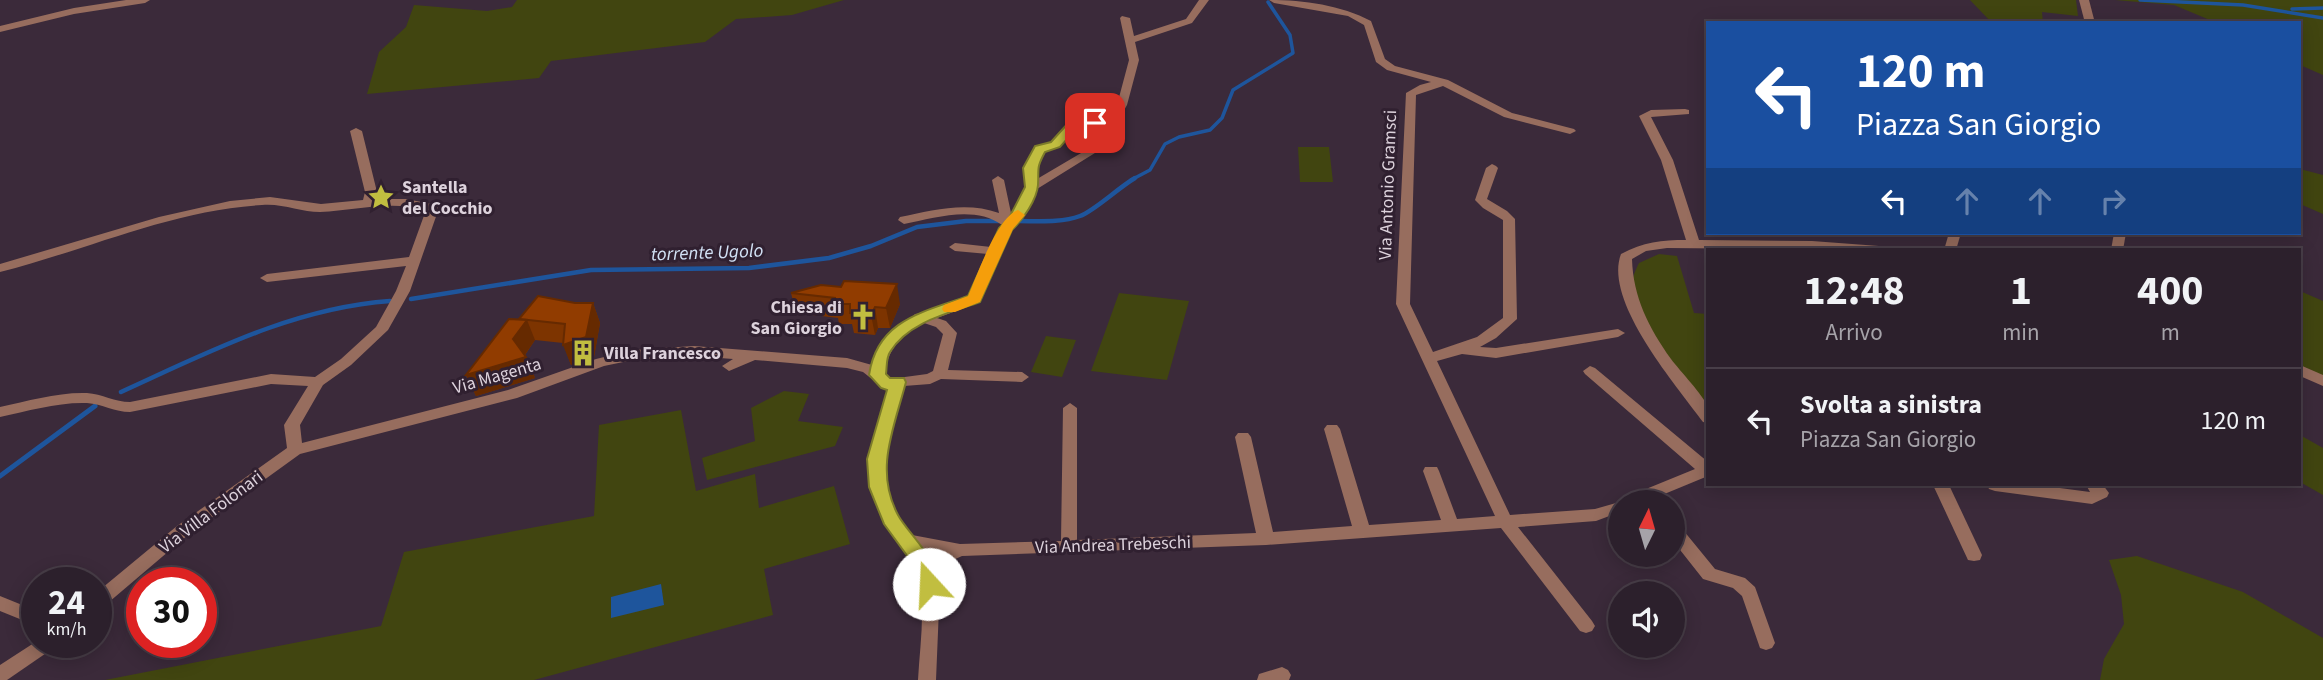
<!DOCTYPE html>
<html lang="it">
<style>
:root{--surface:#2c202c;--page:#342834;--text:#f1f3f6;--muted:#a6a3a9;--line:#483e48}
body{margin:0;font-family:"Source Sans 3",sans-serif;background:var(--page);color:var(--text);height:100vh;display:flex;flex-direction:column;font-size:26px;white-space:nowrap}
*{box-sizing:border-box;margin:0}
p{font-size:23px;color:var(--muted)}
.icon{flex:none;width:38px;height:38px;fill:none;stroke:currentColor;stroke-width:2;stroke-linecap:round;stroke-linejoin:round}
.map{position:relative;flex:1;overflow:hidden}
.sheet{position:absolute;left:1706px;top:248px;width:595px;height:238px;display:flex;flex-direction:column;background:var(--surface);border-radius:0px;box-shadow:0 4px 18px #0003,0 0 0 2px var(--line)}
.sheet>*{flex:none}
.hud{position:absolute;left:1706px;top:21px;width:595px;height:214px;border-radius:0px;box-shadow:0 4px 18px #0003,0 0 0 2px var(--line);background:#1a4fa0;color:#fff;overflow:hidden}
.needle{width:46px;rotate:5deg}
.tools{position:absolute;left:1608px;top:490px;display:grid;gap:14px}
.tools a{display:grid;place-items:center;width:77px;height:77px;border-radius:50%;background:var(--surface);box-shadow:0 4px 18px #0003,0 0 0 2px var(--line);font-size:35px}
.speed{position:absolute;left:21px;top:567px;display:flex;gap:14px;font-size:35px;font-weight:700;text-align:center}
.speed>*{display:grid;place-content:center;width:91px;height:91px;border-radius:50%;background:var(--surface);box-shadow:0 4px 18px #0003,0 0 0 2px var(--line);line-height:1}
.speed small{font-size:18px;font-weight:400}
.speed .limit{border:10px solid #d22;background:#fff;color:#111}
.pin{position:absolute;display:grid;place-items:center;width:60px;height:60px;color:#fff;margin:-30px;border-radius:14px;box-shadow:0 4px 10px #0006}
.me{position:absolute;width:77px;margin:-38px;rotate:340deg;stroke-linejoin:round;filter:drop-shadow(0 0 5px #0008)}
.turn{display:flex;align-items:center;gap:24px;height:147px;padding:0 35px;font-size:32px}
.turn .icon{width:91px;height:91px;stroke-width:2.5}
.turn b{display:block;font-size:49px;line-height:60px}
.lanes{display:flex;align-items:center;height:66px;padding:0 35px;background:#0003;justify-content:center;gap:35px;direction:ltr}
.lanes .off{opacity:.35}
.eta{display:flex;justify-content:space-evenly;align-items:center;height:119px;text-align:center}
.eta b{font-size:42px;font-weight:700;line-height:49px}
ul{padding:0;list-style:none}
li{display:flex;align-items:center;gap:21px;height:105px;padding:0 35px;border-top:2px solid var(--line)}
li div{flex:1}
li b{display:block;font-size:26px}
li em{font-style:normal}
.map>svg:first-child{display:block}
</style>
<div class="map">
<svg width="2323" height="680" viewBox="0 0 2323 680">
<rect width="100%" height="100%" fill="#3b2a3a"/>
<g fill="#414510">
<polygon points="517,0 844,0 792,15 736,19 705,42 551,61 539,78 367,94 379,52 406,27 414,5 487,11 512,7"/>
<polygon points="1970,0 2076,0 2078,16 2042,12 2043,23 1992,23"/>
<polygon points="2115,0 2323,0 2323,75 2300,65 2300,23 2217,23 2174,5"/>
<polygon points="1298,147 1329,147 1333,182 1300,182"/>
<polygon points="2300,169 2323,175 2323,214 2300,204"/>
<path d="M1659,254L1677,256L1694,313L1708,314V411C1687,382 1626,313 1633,278C1634,273 1637,267 1639,263Z"/>
<polygon points="2300,291 2323,301 2323,376 2300,365"/>
<polygon points="1119,293 1189,301 1167,380 1091,371"/>
<polygon points="1046,336 1076,340 1062,377 1031,372"/>
<polygon points="784,391 809,394 798,421 843,427 835,446 707,480 702,458 755,441 751,408"/>
<polygon points="681,410 696,491 755,474 759,508 834,486 850,544 764,569 773,615 534,680 105,680 381,626 404,552 594,516 599,425"/>
<polygon points="2300,435 2323,448 2323,495 2300,482"/>
<polygon points="2137,556 2243,592 2323,638 2323,680 2100,680 2104,659 2124,624 2121,595 2109,560"/>
</g>
<polygon fill="#1e559c" points="661,584 664,605 611,618 611,597"/>
<g fill="none" stroke-linecap="round" stroke-linejoin="round">
<g stroke="#1e559c" stroke-width="3.5">
<polyline points="2140,0 2243,5 2323,18"/>
<polyline points="2292,9 2323,8"/>
<polyline points="1131,180 1150,170 1165,144 1179,137 1210,130 1222,118 1233,90 1293,53 1290,35 1268,2"/>
</g>
<g stroke="#1e559c" stroke-width="4.5">
<path d="M1019,221C1039,221 1061,223 1080,216C1094,211 1118,188 1135,178"/>
<polyline points="411,299 591,270 749,268 829,258 871,246 917,227 966,221 999,221"/>
<path d="M121,392C209,352 293,308 390,301"/>
</g>
<polyline stroke="#1e559c" stroke-width="5" points="0,476 95,406"/>
<g fill="#976d5e" fill-rule="evenodd">
<polygon points="126,0 150,0 145,3 74,14 0,32 0,26 74,8"/>
<path d="M1199,0H1209L1192,23L1135,42L1139,60L1127,105L1103,148L1037,189L1020,220L1012,229L980,302L937,318L946,321L957,333L948,370L1022,372L1029,377L1022,382L941,379L930,384L904,386C888,441 870,487 912,535L960,544L1061,541L1063,408L1070,403L1077,408V540L1256,533L1235,437L1238,433H1248L1251,437L1273,532L1352,526L1324,429L1327,425H1337L1340,429L1369,525L1441,520L1423,471L1425,467H1437L1439,471L1457,519L1495,516L1396,304L1406,93L1420,85L1431,82L1387,70L1376,62L1364,25L1348,16L1274,3L1269,0C1303,0 1341,5 1371,21L1385,59L1395,66L1448,80L1512,113L1574,129L1576,131L1570,134L1504,117L1443,86L1416,95L1410,304L1433,352L1477,337L1503,318V220L1483,208L1475,200L1486,168L1492,164L1496,166L1498,168L1487,199L1507,211L1515,219L1517,319L1496,338L1480,347L1496,348L1618,329L1625,333L1618,337L1496,358L1462,354L1437,361L1510,515L1595,509L1623,501L1624,498L1695,469L1585,374L1583,371L1590,366L1595,368L1708,462V476L1645,502H1620V512L1596,521L1518,527L1592,621L1595,626L1592,631L1586,633L1580,631L1501,528L1266,545L962,556L934,569L939,608L936,680H918C920,643 927,603 916,567C911,550 894,539 885,524C859,479 875,435 889,389L882,387L863,372L847,368L755,360L729,371L722,366L733,359L694,356L633,360L604,366L517,398L300,454L189,534L102,608L96,610V593L177,526L287,448L284,425L308,386L271,384L130,412C115,412 102,404 87,403C58,402 28,411 0,417V407C28,401 58,392 87,393C102,394 115,402 130,402L271,374L315,377L341,359L376,327L396,291L406,266L267,282L260,278L267,274L409,257L426,210C391,200 356,210 320,212C301,212 282,203 262,205C172,210 87,250 0,272V264L159,217L230,201L270,197L321,204L363,200L365,192L350,131L356,128L362,131L377,192L375,199H406L437,205L439,208L410,291L388,330L351,365L323,385L300,425L302,443L508,390L596,359L633,350L694,346L847,358L872,365C875,350 883,336 896,327C903,322 911,319 915,314L923,313L969,296L988,254L955,251L949,247L955,243L991,247L1002,225C974,205 935,218 904,224L898,220L900,217C932,210 967,201 999,213L992,180L998,176L1004,180L1011,213L1026,187L1024,168L1036,147L1051,143L1076,119L1108,120L1117,105L1129,60L1120,18L1122,16L1130,18L1134,36L1186,19ZM1083,125L1104,127L1093,146L1037,179L1036,168L1045,151L1059,147ZM924,323L936,327L943,334L933,371L927,374L890,379L884,374C889,349 900,334 924,323ZM924,550L939,552L929,557Z"/>
<polygon points="2079,0 2089,0 2095,23 2085,23"/>
<path d="M1685,109L1689,110V114L1651,117L1673,160L1699,240L1812,241L1879,246L1885,250L1667,248L1646,251L1632,259C1633,297 1649,328 1671,359C1680,371 1703,395 1708,407C1709,411 1708,419 1708,423L1703,422C1676,385 1603,301 1621,254C1643,242 1662,240 1686,240L1661,160L1639,116L1651,110Z"/>
<polygon points="1949,233 1961,233 1956,250 1944,250"/>
<polygon points="2114,233 2126,233 2123,250 2111,250"/>
<polygon points="2300,365 2323,375 2323,386 2300,376"/>
<polygon points="1933,485 1949,485 1982,555 1980,560 1974,561 1968,560"/>
<polygon points="1987,485 2037,485 2090,492 2086,485 2103,485 2109,493 2107,497 2092,504 1995,491 1989,489"/>
<polygon points="1673,523 1679,525 1715,569 1745,578 1755,587 1775,643 1772,648 1766,650 1760,648 1742,596 1733,588 1703,579 1673,541"/>
<polygon points="0,596 37,611 37,626 0,611"/>
<polygon points="37,641 58,642 55,647 7,680 0,680 0,665"/>
<polygon points="1282,667 1288,670 1291,675 1289,680 1257,680 1259,674"/>
</g>
</g>
<g fill="#7d3400">
<polygon points="841,287 900,304 890,328 878,328 875,335 854,333 852,324 839,324 838,318 796,313 791,293"/>
<polygon points="575,303 593,303 600,323 594,357 571,365 563,343 535,340 525,355 535,378 476,396 466,375 519,319"/>
</g>
<g fill="#662a00">
<polygon points="897,284 900,304 890,328 886,308"/>
<polygon points="593,303 600,323 594,357 571,365 563,345"/>
<polygon points="875,307 878,328 875,335 871,315"/>
<polygon points="527,320 535,340 522,359 526,357 535,378 476,396 466,375 513,339"/>
</g>
<g fill="#913c00" stroke="#662a00" stroke-width="2">
<polygon points="844,281 897,284 886,308 875,307 871,315 850,313 850,304 835,304 835,298 791,293 821,285 841,287"/>
<polygon points="538,296 575,303 593,303 586,337 563,345 565,324 519,319"/>
<polygon points="509,319 527,320 513,339 526,357 466,375"/>
</g>
<path fill="#c1be40" stroke="#7d7c2a" stroke-width="2" d="M1095,119L1102,123L1100,126L1078,127L1060,147L1045,152C1036,169 1039,167 1038,185C1037,199 1023,220 1012,230L980,302C949,313 908,322 890,352C886,358 887,367 886,374L890,378H904L906,382C894,428 874,470 898,515C908,534 947,567 935,590L929,592L922,590L916,568L884,524L869,487L867,459L887,390L881,388L869,375C877,320 923,312 968,296L999,228L1009,218L1025,187L1023,168L1035,146L1051,142L1070,121Z"/>
<path fill="#f59e0b" d="M1018,210L1025,215L1013,229L980,302L955,312H944L942,309L944,305L968,296C977,276 997,217 1018,210Z"/>
<defs>
<g id="sight-bare" transform="scale(2.1)"><path d="M0-6L1.8-2.2L6-1.7L2.9 1.2L3.7 5.4L0 3.3L-3.7 5.4L-2.9 1.2L-6-1.7L-1.8-2.2Z" fill="#c1be40" stroke="#302030" stroke-width="2.5" paint-order="stroke"/></g>
<g id="church-bare" transform="scale(2.1)"><path d="M-1.2-6h2.4v3.5h3.3v2.4h-3.3V6h-2.4V-.1h-3.3v-2.4h3.3Z" fill="#c1be40" stroke="#302030" stroke-width="2.5" paint-order="stroke"/></g>
<g id="building-bare" transform="scale(2.1)"><path d="M-4-6H4V6H1V3H-1V6H-4ZM-2.5-4.3h1.7v1.8h-1.7ZM.8-4.3h1.7v1.8H.8ZM-2.5-1h1.7V.8h-1.7ZM.8-1h1.7V.8H.8Z" fill="#c1be40" stroke="#302030" stroke-width="2.5" paint-order="stroke"/></g>
</defs>
<g fill-rule="evenodd">
<use href="#sight-bare" x="381" y="197"/>
<use href="#church-bare" x="863" y="317"/>
<use href="#building-bare" x="583" y="353"/>
</g>
<g text-anchor="middle" dominant-baseline="central" stroke-width="6" stroke-linejoin="round" paint-order="stroke">
<g font-size="18" fill="#ddd2dc" stroke="#302030">
<text transform="translate(1388 185) rotate(-88)">Via Antonio Gramsci</text>
<text transform="translate(497 376) rotate(-16)">Via Magenta</text>
<text transform="translate(211 512) rotate(-37)">Via Villa Folonari</text>
<text transform="translate(1113 545) rotate(-2)">Via Andrea Trebeschi</text>
</g>
<g font-size="18" font-weight="bold" fill="#ddd2dc" stroke="#302030" text-anchor="start">
<text x="402" y="187">Santella<tspan x="402" dy="21">del Cocchio</tspan></text>
<text x="842" y="307" text-anchor="end">Chiesa di<tspan x="842" dy="21">San Giorgio</tspan></text>
<text x="604" y="353">Villa Francesco</text>
</g>
<g font-size="19" font-style="italic" fill="#d3e2f6" stroke="#302030">
<text transform="translate(707 253) rotate(-2)">torrente Ugolo</text>
</g>
</g>
</svg>
<div class="tools">
<a><svg class="needle" viewBox="-14 -14 28 28"><path d="M0-13l5 13h-10z" fill="#e53935"/><path d="M0 13l5-13h-10z" fill="#a6a3a9"/></svg></a>
<a><svg class="icon" aria-label="sound" viewBox="0 0 24 24"><path d="M4 9h4l5-4v14l-5-4H4zM17 9q2 3 0 6"/></svg></a>
</div>
<div class="speed"><div>24<small>km/h</small></div><div class="limit">30</div></div>
<div class="pin" style="left:1095px;top:123px;background:#d93025"><svg class="icon" aria-label="arrive" viewBox="0 0 24 24"><path d="M6 21V4h12l-3 4 3 4H6"/></svg></div>
<svg class="me" style="left:929px;top:584px" viewBox="-20 -20 40 40"><circle r="19" fill="#fff"/><path d="M0-13L10 11 0 6-10 11z" fill="#c1be40"/></svg>
<div class="hud">
<div class="turn"><svg class="icon" aria-label="left" viewBox="0 0 24 24"><path d="M17 20v-9H6M10 6l-5 5 5 5"/></svg><div><b>120 m</b>Piazza San Giorgio</div></div>
<div class="lanes"><svg class="icon" aria-label="left" viewBox="0 0 24 24"><path d="M17 20v-9H6M10 6l-5 5 5 5"/></svg><svg class="icon off" aria-label="ahead" viewBox="0 0 24 24"><path d="M12 20V5M6 11l6-6 6 6"/></svg><svg class="icon off" aria-label="ahead" viewBox="0 0 24 24"><path d="M12 20V5M6 11l6-6 6 6"/></svg><svg class="icon off" aria-label="right" viewBox="0 0 24 24"><path d="M7 20v-9h11M14 6l5 5-5 5"/></svg></div>
</div>
<section class="sheet">
<div class="eta">
<div><b>12:48</b><p>Arrivo</p></div>
<div><b>1</b><p>min</p></div>
<div><b>400</b><p>m</p></div>
</div>
<ul>
<li><svg class="icon" aria-label="left" viewBox="0 0 24 24"><path d="M17 20v-9H6M10 6l-5 5 5 5"/></svg><div><b>Svolta a sinistra</b><p>Piazza San Giorgio</p></div><em>120 m</em></li>
</ul>
</section>
</div>
